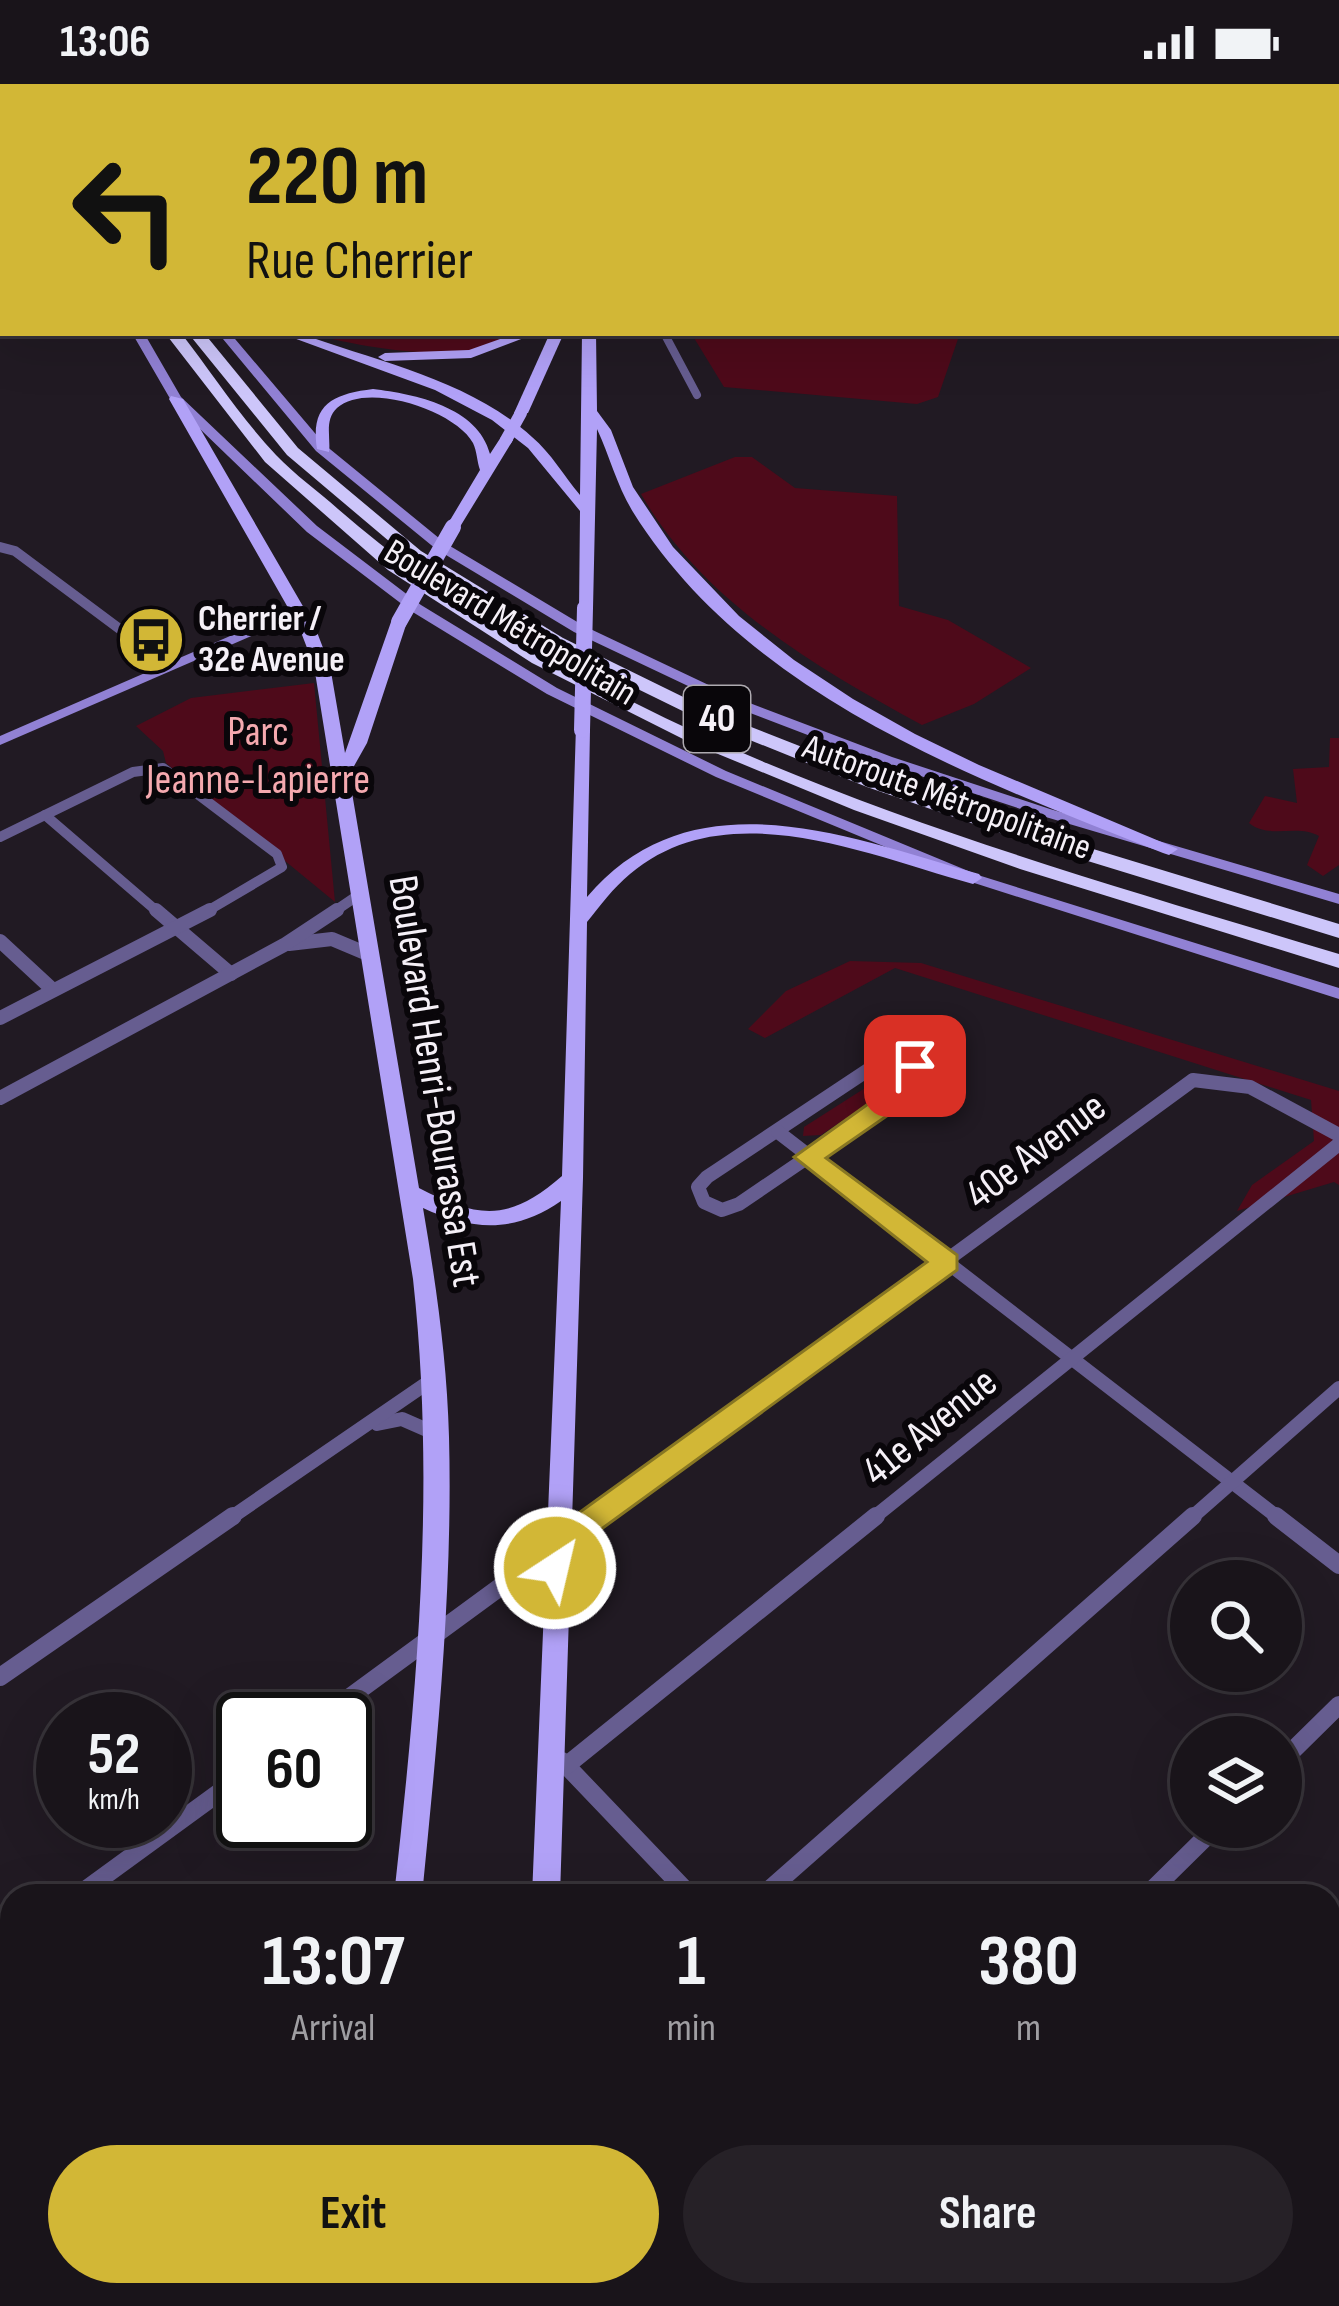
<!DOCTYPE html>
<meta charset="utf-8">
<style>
:root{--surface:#19141a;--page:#262127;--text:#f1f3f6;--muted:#9f9ea2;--line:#373339;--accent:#d2b736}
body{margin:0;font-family:"Sofia Sans Condensed",sans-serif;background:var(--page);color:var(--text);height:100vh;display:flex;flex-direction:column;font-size:45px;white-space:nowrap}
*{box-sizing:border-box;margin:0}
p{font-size:39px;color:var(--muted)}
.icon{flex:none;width:66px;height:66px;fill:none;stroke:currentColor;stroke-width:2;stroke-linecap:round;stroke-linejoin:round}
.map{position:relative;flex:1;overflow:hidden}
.sheet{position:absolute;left:0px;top:1800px;width:1341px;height:423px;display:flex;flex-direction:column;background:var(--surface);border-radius:36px 36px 0 0;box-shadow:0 12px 48px #0002,0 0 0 3px var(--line)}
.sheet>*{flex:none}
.hud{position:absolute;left:0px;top:0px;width:1341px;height:252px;box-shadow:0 12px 48px #0002,0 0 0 3px var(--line);background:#d2b736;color:#111;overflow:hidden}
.buttons{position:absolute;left:1170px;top:1476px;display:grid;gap:24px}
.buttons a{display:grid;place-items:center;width:132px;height:132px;border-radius:50%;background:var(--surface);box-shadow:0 12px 48px #0002,0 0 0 3px var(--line);font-size:60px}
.speed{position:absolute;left:36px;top:1608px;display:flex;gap:24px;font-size:60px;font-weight:700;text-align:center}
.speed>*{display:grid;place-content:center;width:156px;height:156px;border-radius:50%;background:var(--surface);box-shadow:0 12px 48px #0002,0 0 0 3px var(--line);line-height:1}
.speed small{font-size:30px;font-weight:400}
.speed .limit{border:6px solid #111;border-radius:18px;background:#fff;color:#111}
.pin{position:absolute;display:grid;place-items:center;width:102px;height:102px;color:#fff;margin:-51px;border-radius:24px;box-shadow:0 6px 18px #0006}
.me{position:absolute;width:132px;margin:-66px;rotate:35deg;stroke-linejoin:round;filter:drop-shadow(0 0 9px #0008)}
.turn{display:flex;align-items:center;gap:42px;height:252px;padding:0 48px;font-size:54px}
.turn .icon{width:156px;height:156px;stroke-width:2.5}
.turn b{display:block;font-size:84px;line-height:102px}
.eta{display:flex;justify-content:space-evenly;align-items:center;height:204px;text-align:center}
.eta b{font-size:72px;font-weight:700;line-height:84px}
.action{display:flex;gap:24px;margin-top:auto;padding:24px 48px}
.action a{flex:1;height:138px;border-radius:72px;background:var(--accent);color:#111;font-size:48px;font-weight:700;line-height:138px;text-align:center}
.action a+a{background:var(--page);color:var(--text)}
.status{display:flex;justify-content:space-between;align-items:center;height:84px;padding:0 60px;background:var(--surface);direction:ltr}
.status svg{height:33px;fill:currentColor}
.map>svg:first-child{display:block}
</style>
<div class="status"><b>13:06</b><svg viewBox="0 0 49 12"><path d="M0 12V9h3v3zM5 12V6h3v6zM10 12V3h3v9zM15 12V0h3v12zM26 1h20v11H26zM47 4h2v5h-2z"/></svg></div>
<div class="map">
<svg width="1339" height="2222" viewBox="0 0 1339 2222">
<rect width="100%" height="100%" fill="#211a23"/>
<g fill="#4e0a1a">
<path d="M306,249H518C467,285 363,263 306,249Z"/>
<polygon points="691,249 960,249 938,313 917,320 724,303"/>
<path d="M735,373H752L795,404L897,412L899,522L948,536L1031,584L974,620L922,641C817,584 703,518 641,410Z"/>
<polygon points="314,599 335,818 166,679 163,667 136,642 191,614"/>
<path d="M1330,654H1339V781L1323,792L1307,781L1319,752C1297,739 1270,756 1249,739L1265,712L1297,719L1293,685L1329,683Z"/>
<polygon points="850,877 921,879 1339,1007 1339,1101 1334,1098 1237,1127 1252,1101 1314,1057 1311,1016 895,884 765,954 748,945 786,907"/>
<polygon points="898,983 906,989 904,995 821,1051 803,1052 804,1043"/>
</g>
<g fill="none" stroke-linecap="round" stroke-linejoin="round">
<polyline stroke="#665d90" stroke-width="8" points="664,249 697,311"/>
<g stroke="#665d90" stroke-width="10">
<polyline points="0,463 15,467 168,581"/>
<polyline points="45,731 159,829"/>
<polyline points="0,753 133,688 163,684 277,770 282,783 204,829"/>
<polyline points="332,829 360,810"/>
</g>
<g stroke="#665d90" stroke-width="14">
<polyline points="156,826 231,890"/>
<polyline points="0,857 53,906"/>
<polyline points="289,860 332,855 370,871"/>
<polyline points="0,934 210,826"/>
<polygon points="901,975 915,982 908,1005 739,1120 722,1126 704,1118 698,1103 707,1093 880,978"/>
<polyline points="0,1014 284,861 337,826"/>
<polyline points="778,1048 1280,1435"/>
<polyline points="377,1340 402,1335 434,1349"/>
<polyline points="229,1435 433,1295"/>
<polyline points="593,1435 1193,996 1250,1003 1339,1051"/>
<polyline points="872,1435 1339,1060"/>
<polyline points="1190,1435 1339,1304"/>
</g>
<g stroke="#665d90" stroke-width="18">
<polyline points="1276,1432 1339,1481"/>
<polyline points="0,1593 233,1432"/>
<polyline points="320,1635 597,1432"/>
<polyline points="562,1677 691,1812"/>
<polyline points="1281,1678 1339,1621"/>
<polyline points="567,1681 876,1432"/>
<polyline points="77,1812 243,1691"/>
<polyline points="762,1812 1193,1432"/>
<polyline points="1146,1812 1216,1743"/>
<polyline points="0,1868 12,1860"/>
<polyline points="1329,1988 1339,1977"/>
<polyline points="0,2121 12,2112"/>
<polyline points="1075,2211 1087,2222"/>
<polyline points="293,2222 306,2211"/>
<polyline points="730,2222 741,2211"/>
<polyline points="1118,2222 1132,2211"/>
</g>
<g fill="#9181d4" fill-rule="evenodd">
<polygon points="67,0 77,0 79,3 69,3"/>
<polygon points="0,1 4,3 3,12 0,11"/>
<polygon points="3,125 3,131 0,132 0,126"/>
<polygon points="132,249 144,249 181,313 317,442 421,521 557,604 726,687 978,791 1339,904 1339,915 968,797 716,693 547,610 411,527 307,448 172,318"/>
<polygon points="218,249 230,249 325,361 445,459 584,542 734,613 892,673 1050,725 1339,810 1339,820 1039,731 881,679 724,619 574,548 436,465 316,367"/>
<polygon points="297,523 304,527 302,530 0,661 0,652"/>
</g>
<g fill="#b1a1f7" fill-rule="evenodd">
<rect x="583" y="0" width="10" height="3"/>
<rect x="603" y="0" width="10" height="3"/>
<path d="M280,249H299C378,278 468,295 532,353C551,369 564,392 580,411L582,249H596L597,327L611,346L633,403L673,463L739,532L794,576L853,615L915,650L979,681L1178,765L1169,771L1163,769C971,693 748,612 633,428C617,402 610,373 597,345L593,524L585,529L579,527L580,427L528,364L492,336L435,306Z"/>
<polygon points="517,249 537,249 471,274 385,277 378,273 385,269 469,266"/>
<polygon points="550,249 564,249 528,329 516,332 514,329"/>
<path d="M373,305C415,310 478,323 490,370L501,353L513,356L458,446L446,443L480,386C477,378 477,367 473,359C456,327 367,297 337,324C324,336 331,354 329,368L317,365C310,320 333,310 373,305Z"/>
<path d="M171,312L183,315L315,543L330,582L345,669L391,538L399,533L407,538L367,659L349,691L419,1104C479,1135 509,1138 562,1092L576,642H588L590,646L587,813C692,689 849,753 979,790L982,794L973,800C867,771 727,708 630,790C613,804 600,822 587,838L583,1094L560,1812H532L561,1117C515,1149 473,1147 423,1124C436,1200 447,1276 449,1353C453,1506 437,1659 422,1812H394C417,1604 436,1404 413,1195L314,582L299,543L169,315Z"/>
<polygon points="374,2211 404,2211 405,2222 373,2222"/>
<polygon points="512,2211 542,2211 543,2222 511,2222"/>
</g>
<g fill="#cdc6fa" fill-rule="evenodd">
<polygon points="19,0 31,0 33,3 21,3"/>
<polygon points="39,0 51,0 52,3 40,3"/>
<path d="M165,249H181C212,289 241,334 276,371C295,391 318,407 338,425C614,664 996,766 1339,870V884L1020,785L854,726L689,658L532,579L388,486L265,378Z"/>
<polygon points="188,249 204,249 298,364 421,467 563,554 718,630 881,694 1044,750 1339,840 1339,854 1029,759 867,703 705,638 550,562 409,474 287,371"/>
</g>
<polyline stroke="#b1a1f7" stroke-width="12" points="506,356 521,329"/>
<g stroke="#b1a1f7" stroke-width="16">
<polyline points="399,538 453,443"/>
<polyline points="582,646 585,524"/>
</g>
</g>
<polygon fill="#4d1d3d" points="0,198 3,198 3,222 0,223"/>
<polygon fill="#82436b" stroke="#945e81" stroke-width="3" points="0,162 3,163 3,198 0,198"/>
<polygon fill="#d2b736" stroke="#887723" stroke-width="3" points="915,974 928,982 917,1011 826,1074 957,1171 957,1186 589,1454 571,1469 566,1493 543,1493 539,1484 544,1454 927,1178 794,1073 896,1000 906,976"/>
<defs>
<g id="bus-disc" transform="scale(3.45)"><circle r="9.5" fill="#d2b736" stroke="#09060a"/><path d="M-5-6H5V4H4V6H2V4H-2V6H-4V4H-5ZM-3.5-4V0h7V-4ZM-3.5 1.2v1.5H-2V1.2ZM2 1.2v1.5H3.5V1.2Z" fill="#111"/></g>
</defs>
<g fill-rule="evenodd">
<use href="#bus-disc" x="151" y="556"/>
</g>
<g text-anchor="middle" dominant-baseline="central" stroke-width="12" stroke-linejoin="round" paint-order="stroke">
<g font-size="36" font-weight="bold" fill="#f5f0f7" stroke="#09060a" text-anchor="start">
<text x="198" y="535">Cherrier /<tspan x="198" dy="41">32e Avenue</tspan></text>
</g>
<g font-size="36" fill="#f5f0f7" stroke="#09060a">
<text transform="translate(510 539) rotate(31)">Boulevard Métropolitain</text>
<text transform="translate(947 714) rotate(20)">Autoroute Métropolitaine</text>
</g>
<rect fill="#09060a" stroke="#aeaab0" stroke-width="3" x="684" y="602" width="66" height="66" rx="9"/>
<g font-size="39" font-weight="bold" fill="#f5f0f7">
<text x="717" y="635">40</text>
</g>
<g font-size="42" fill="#f5a9af" stroke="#09060a">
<text x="258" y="648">Parc<tspan x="258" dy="48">Jeanne-Lapierre</tspan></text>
</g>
<g font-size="42" fill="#f5f0f7" stroke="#09060a">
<text transform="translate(434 997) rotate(81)">Boulevard Henri-Bourassa Est</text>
<text transform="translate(1036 1067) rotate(-37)">40e Avenue</text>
<text transform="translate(930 1343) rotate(-39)">41e Avenue</text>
</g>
</g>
</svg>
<div class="buttons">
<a><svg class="icon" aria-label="search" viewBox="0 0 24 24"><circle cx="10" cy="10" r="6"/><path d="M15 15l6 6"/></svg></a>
<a><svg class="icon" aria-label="layers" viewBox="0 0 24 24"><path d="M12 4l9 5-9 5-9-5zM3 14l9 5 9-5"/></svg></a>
</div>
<div class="speed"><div>52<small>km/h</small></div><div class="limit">60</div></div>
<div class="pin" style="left:915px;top:982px;background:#d93025"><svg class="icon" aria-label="arrive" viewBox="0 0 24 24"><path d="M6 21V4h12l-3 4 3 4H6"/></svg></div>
<svg class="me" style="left:555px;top:1484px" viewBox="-20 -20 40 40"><circle r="17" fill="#d2b736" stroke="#fff" stroke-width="3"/><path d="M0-11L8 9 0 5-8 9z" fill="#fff"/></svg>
<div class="hud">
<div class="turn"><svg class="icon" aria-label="left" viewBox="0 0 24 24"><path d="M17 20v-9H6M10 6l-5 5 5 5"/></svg><div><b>220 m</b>Rue Cherrier</div></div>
</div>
<section class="sheet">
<div class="eta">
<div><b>13:07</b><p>Arrival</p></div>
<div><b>1</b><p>min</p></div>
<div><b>380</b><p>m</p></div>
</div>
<div class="action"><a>Exit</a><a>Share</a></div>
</section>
</div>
